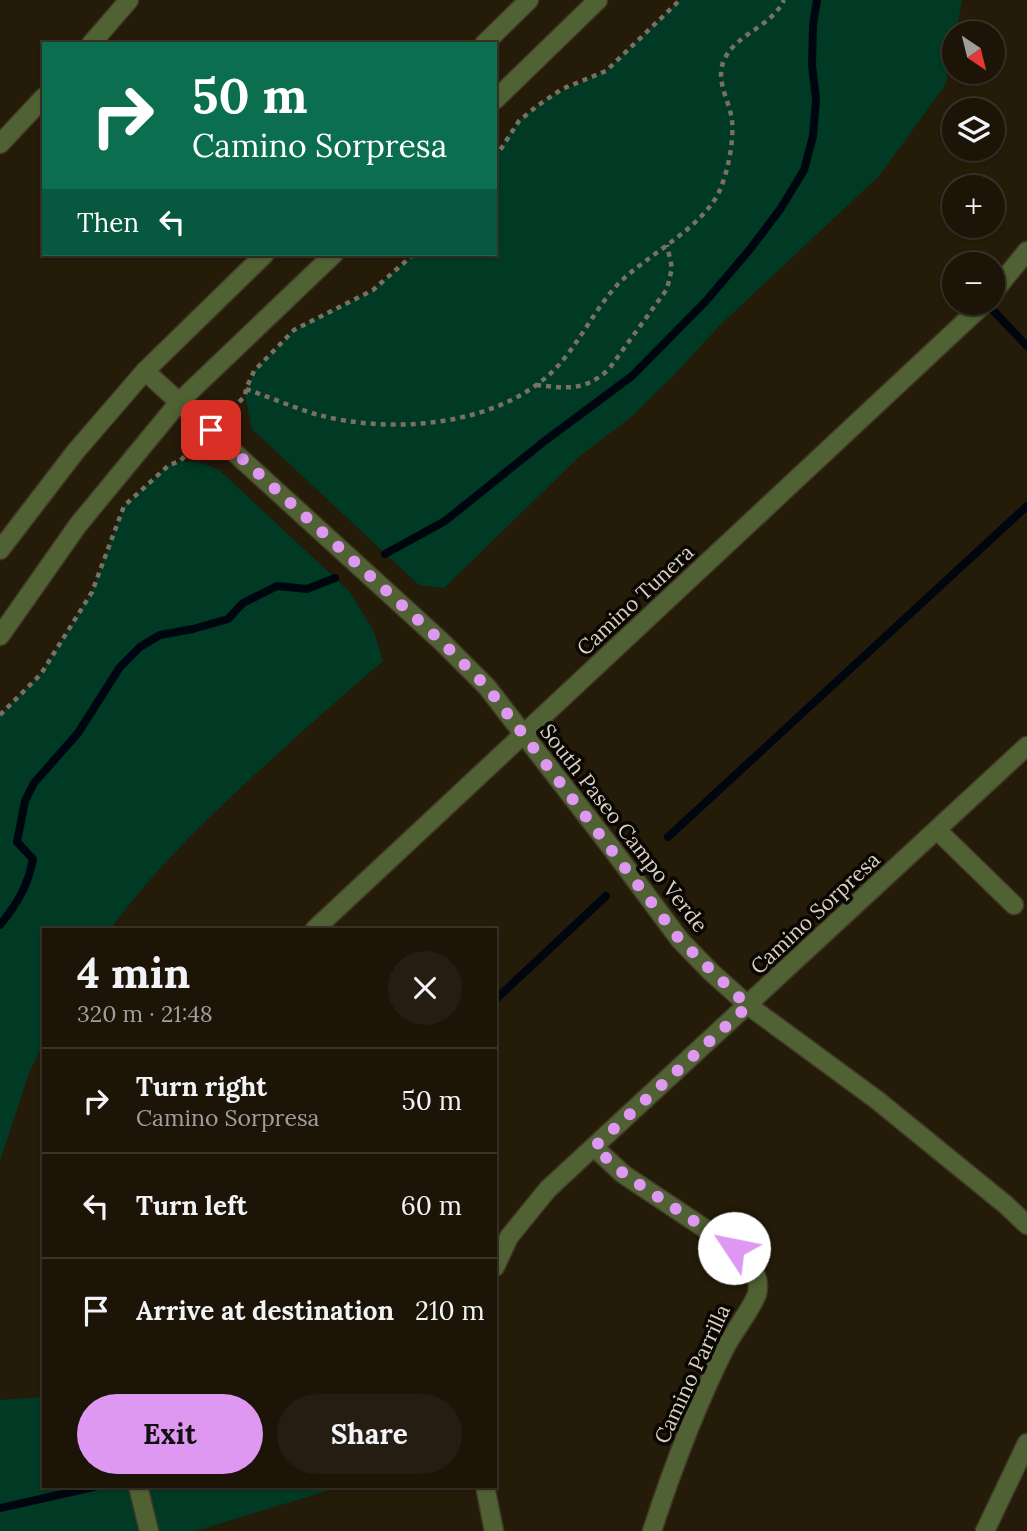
<!DOCTYPE html>
<meta charset="utf-8">
<style>
:root{--surface:#1c1407;--page:#251d11;--text:#f1f3f6;--muted:#a09e9b;--line:#3a3328;--accent:#de98f2}
body{margin:0;font-family:Lora,serif;background:var(--page);color:var(--text);height:100vh;display:flex;flex-direction:column;font-size:26px;white-space:nowrap}
*{box-sizing:border-box;margin:0}
p{font-size:23px;color:var(--muted)}
.icon{flex:none;width:38px;height:38px;fill:none;stroke:currentColor;stroke-width:2;stroke-linecap:round;stroke-linejoin:round}
.map{position:relative;flex:1;overflow:hidden}
.panel{position:absolute;left:42px;top:928px;width:455px;height:560px;display:flex;flex-direction:column;background:var(--surface);border-radius:0px;box-shadow:0 2px 5px #0004,0 0 0 2px var(--line)}
.panel>*{flex:none}
.banner{position:absolute;left:42px;top:42px;width:455px;height:214px;border-radius:0px;box-shadow:0 2px 5px #0004,0 0 0 2px var(--line);background:#0b6e4f;color:#fff;overflow:hidden}
.needle{width:46px;rotate:145deg}
.fabs{position:absolute;left:942px;top:21px;display:grid;gap:14px}
.fabs a{display:grid;place-items:center;width:63px;height:63px;border-radius:50%;background:var(--surface);box-shadow:0 2px 5px #0004,0 0 0 2px var(--line);font-size:35px}
.pin{position:absolute;display:grid;place-items:center;width:60px;height:60px;color:#fff;margin:-30px;border-radius:14px;box-shadow:0 4px 10px #0006}
.me{position:absolute;width:77px;margin:-38px;rotate:304deg;stroke-linejoin:round;filter:drop-shadow(0 0 5px #0008)}
.turn{display:flex;align-items:center;gap:24px;height:147px;padding:0 35px;font-size:32px}
.turn .icon{width:91px;height:91px;stroke-width:2.5}
.turn b{display:block;font-size:49px;line-height:60px}
.then{display:flex;align-items:center;height:66px;padding:0 35px;background:#0003;gap:14px;font-size:26px}
.round{display:grid;place-items:center;flex:none;width:74px;height:74px;border-radius:37px;background:var(--page)}
.head{display:flex;align-items:center;justify-content:space-between;height:119px;padding:0 35px}
h1{font-size:42px;font-weight:700;line-height:52px}
.action{display:flex;gap:14px;margin-top:auto;padding:14px 35px}
.action a{flex:1;height:80px;border-radius:42px;background:var(--accent);color:#111;font-size:28px;font-weight:700;line-height:80px;text-align:center}
.action a+a{background:var(--page);color:var(--text)}
ul{padding:0;list-style:none}
li{display:flex;align-items:center;gap:21px;height:105px;padding:0 35px;border-top:2px solid var(--line)}
li div{flex:1}
li b{display:block;font-size:26px}
li em{font-style:normal}
.map>svg:first-child{display:block}
</style>
<div class="map">
<svg width="1027" height="1531" viewBox="0 0 1027 1531">
<rect width="100%" height="100%" fill="#251b09"/>
<g fill="#003a24">
<polygon points="680,0 962,0 956,33 954,33 946,84 879,176 719,326 676,373 631,417 581,455 444,588 419,585 252,429 245,396 254,371 294,330 373,290 414,254 495,254 495,158 509,134 519,121 547,98 606,71"/>
<path d="M180,461L198,462L218,469L350,592L374,632L383,661C341,696 302,732 262,768C208,818 154,869 111,929H44V1042L29,1073L0,1161V715L41,674L92,592L124,506L169,465Z"/>
<polygon points="44,1397 44,1486 343,1486 195,1531 0,1531 0,1400"/>
</g>
<g fill="none" stroke-linecap="round" stroke-linejoin="round">
<g stroke="#000610" stroke-width="8">
<polyline points="986,303 1027,346"/>
<polyline points="385,554 445,521 546,440 632,376 706,301 751,248 781,208 804,170 813,136 816,99 812,65 813,25 817,0"/>
<polyline points="668,837 1027,506"/>
<path d="M0,925C17,904 28,886 33,859L17,842L25,801L34,783L78,733L120,667L140,647L160,635L193,629L228,619L243,603L277,586L307,589L335,578"/>
<polyline points="495,1000 606,896"/>
<polyline points="0,1508 98,1486"/>
</g>
<g stroke="#413827" stroke-width="21">
<g id="minor">
<polyline points="91,44 129,0"/>
<polyline points="0,144 44,97"/>
<polyline points="992,294 1027,251"/>
<polyline points="145,371 441,641 487,687 610,846 680,940 711,972 749,1006 877,1100 1006,1205 1027,1225"/>
<polyline points="937,830 1014,905"/>
<polyline points="315,929 985,303"/>
<path d="M594,1147L623,1174L734,1248C747,1260 762,1274 757,1294C753,1307 731,1335 724,1350C695,1408 672,1470 652,1531"/>
<polyline points="495,1267 509,1237 548,1189 1027,746"/>
<polyline points="138,1486 149,1531"/>
<polyline points="485,1486 494,1531"/>
<polyline points="985,1531 1027,1443"/>
</g>
</g>
<g stroke="#413827" stroke-width="21">
<g id="tertiary">
<polyline points="484,44 529,0"/>
<polyline points="495,100 598,0"/>
<polyline points="0,550 76,451 145,371 265,254"/>
<polyline points="0,636 78,525 180,401 334,254"/>
</g>
</g>
<g stroke="#787061" stroke-width="4.5" stroke-dasharray="5 5" stroke-linecap="butt">
<polyline points="495,158 519,121 537,106 562,89 606,71 680,0"/>
<path d="M536,385C567,388 584,392 609,369L667,289L672,268L667,245"/>
<path d="M246,389C269,397 292,407 315,414C390,435 498,427 555,369C579,344 594,310 618,284C647,255 702,228 719,192C728,172 734,142 732,120C729,99 714,79 725,58C738,33 771,27 784,0"/>
<polyline points="225,416 245,396 246,389 254,371 294,330 373,290 414,254"/>
<polyline points="0,715 41,674 92,592 124,506 169,465 180,461 196,445"/>
</g>
<use href="#minor" stroke="#506233" stroke-width="18"/>
<use href="#tertiary" stroke="#506233" stroke-width="18"/>
</g>
<g fill="none" stroke-linecap="round" stroke-linejoin="round">
<polyline stroke="#de98f2" stroke-width="12" stroke-dasharray="0 21.6" points="211,430 441,641 487,687 680,940 748,1006 594,1147 624,1174 734,1248"/>
</g>
<g text-anchor="middle" dominant-baseline="central" stroke-width="7" stroke-linejoin="round" paint-order="stroke">
<g font-size="21" fill="#d7d1c5" stroke="#0a0702">
<text transform="translate(635 600) rotate(-43)">Camino Tunera</text>
<text transform="translate(624 828) rotate(52)">South Paseo Campo Verde</text>
<text transform="translate(815 913) rotate(-43)">Camino Sorpresa</text>
<text transform="translate(692 1374) rotate(-65)">Camino Parrilla</text>
</g>
</g>
</svg>
<div class="fabs">
<a><svg class="needle" viewBox="-14 -14 28 28"><path d="M0-13l5 13h-10z" fill="#e53935"/><path d="M0 13l5-13h-10z" fill="#a09e9b"/></svg></a>
<a><svg class="icon" aria-label="layers" viewBox="0 0 24 24"><path d="M12 4l9 5-9 5-9-5zM3 14l9 5 9-5"/></svg></a>
<a>+</a>
<a>−</a>
</div>
<div class="pin" style="left:211px;top:430px;background:#d93025"><svg class="icon" aria-label="arrive" viewBox="0 0 24 24"><path d="M6 21V4h12l-3 4 3 4H6"/></svg></div>
<svg class="me" style="left:734px;top:1248px" viewBox="-20 -20 40 40"><circle r="19" fill="#fff"/><path d="M0-13L10 11 0 6-10 11z" fill="#de98f2"/></svg>
<div class="banner">
<div class="turn"><svg class="icon" aria-label="right" viewBox="0 0 24 24"><path d="M7 20v-9h11M14 6l5 5-5 5"/></svg><div><b>50 m</b>Camino Sorpresa</div></div>
<div class="then">Then<svg class="icon" aria-label="left" viewBox="0 0 24 24"><path d="M17 20v-9H6M10 6l-5 5 5 5"/></svg></div>
</div>
<section class="panel">
<div class="head"><div><h1>4 min</h1><p>320 m · 21:48</p></div><a class="round"><svg class="icon" aria-label="close" viewBox="0 0 24 24"><path d="M6 6l12 12M18 6L6 18"/></svg></a></div>
<ul>
<li><svg class="icon" aria-label="right" viewBox="0 0 24 24"><path d="M7 20v-9h11M14 6l5 5-5 5"/></svg><div><b>Turn right</b><p>Camino Sorpresa</p></div><em>50 m</em></li>
<li><svg class="icon" aria-label="left" viewBox="0 0 24 24"><path d="M17 20v-9H6M10 6l-5 5 5 5"/></svg><div><b>Turn left</b></div><em>60 m</em></li>
<li><svg class="icon" aria-label="arrive" viewBox="0 0 24 24"><path d="M6 21V4h12l-3 4 3 4H6"/></svg><div><b>Arrive at destination</b></div><em>210 m</em></li>
</ul>
<div class="action"><a>Exit</a><a>Share</a></div>
</section>
</div>
